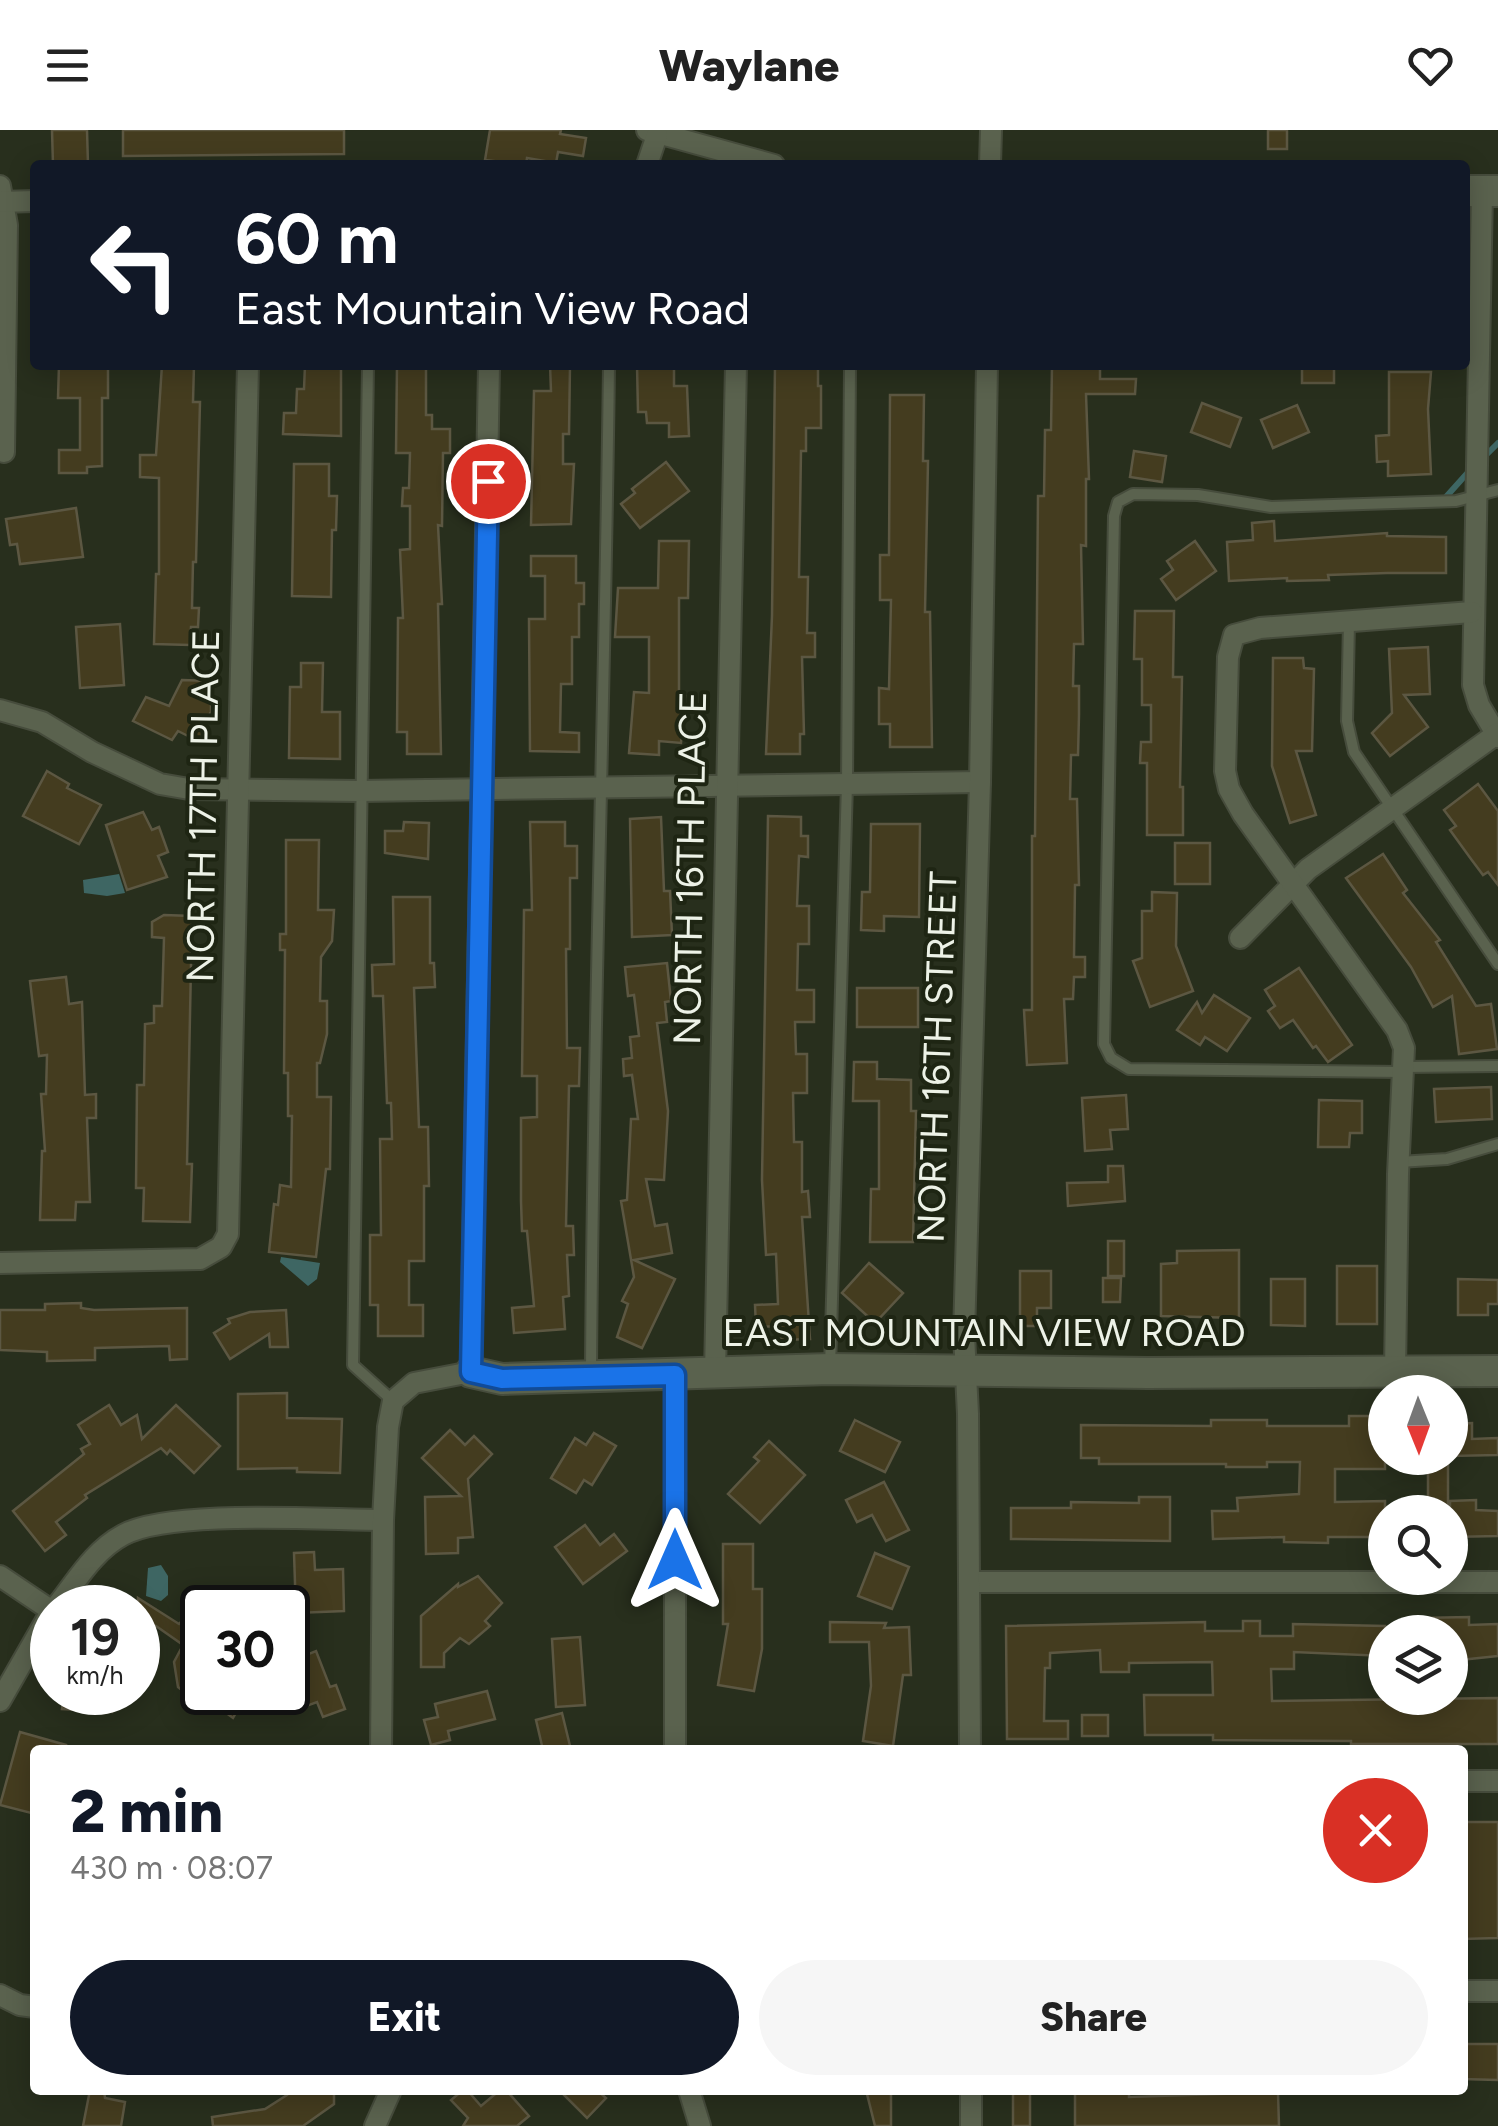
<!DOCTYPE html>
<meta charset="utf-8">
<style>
:root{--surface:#fff;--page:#f6f6f6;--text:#222;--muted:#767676;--accent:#111827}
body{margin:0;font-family:Figtree,sans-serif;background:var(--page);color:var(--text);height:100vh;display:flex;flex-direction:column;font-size:38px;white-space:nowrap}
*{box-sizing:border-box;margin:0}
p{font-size:32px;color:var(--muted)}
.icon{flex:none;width:55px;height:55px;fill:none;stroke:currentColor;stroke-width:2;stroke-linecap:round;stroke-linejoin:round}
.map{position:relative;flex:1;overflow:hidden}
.panel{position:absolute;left:30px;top:1615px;width:1438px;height:350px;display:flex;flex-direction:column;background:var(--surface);border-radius:10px;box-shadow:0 5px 25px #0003}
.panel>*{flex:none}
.banner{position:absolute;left:30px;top:30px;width:1440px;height:210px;border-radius:10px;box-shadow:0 5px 25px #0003;background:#111827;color:#fff;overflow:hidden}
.needle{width:65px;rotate:179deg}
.controls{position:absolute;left:1368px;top:1245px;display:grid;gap:20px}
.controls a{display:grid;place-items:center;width:100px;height:100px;border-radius:50%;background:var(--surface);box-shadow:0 5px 25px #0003;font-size:50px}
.speed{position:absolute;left:30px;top:1455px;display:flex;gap:20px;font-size:50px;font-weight:700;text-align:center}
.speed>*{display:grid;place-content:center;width:130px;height:130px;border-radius:50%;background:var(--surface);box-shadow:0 5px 25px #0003;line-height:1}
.speed small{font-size:25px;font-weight:400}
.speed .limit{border:5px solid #111;border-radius:15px;background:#fff;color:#111}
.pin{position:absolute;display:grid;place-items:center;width:85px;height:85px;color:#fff;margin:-42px;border:5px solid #fff;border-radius:50%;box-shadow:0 2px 10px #0007}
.me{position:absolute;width:110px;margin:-55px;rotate:0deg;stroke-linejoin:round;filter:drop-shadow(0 0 8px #0008)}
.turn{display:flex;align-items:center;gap:35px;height:210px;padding:0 40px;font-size:45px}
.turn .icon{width:130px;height:130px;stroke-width:2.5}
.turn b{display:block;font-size:70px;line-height:85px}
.round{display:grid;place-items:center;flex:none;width:105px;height:105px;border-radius:52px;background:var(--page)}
.head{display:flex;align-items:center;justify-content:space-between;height:170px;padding:0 40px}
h1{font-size:60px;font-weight:800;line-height:75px;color:var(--accent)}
.primary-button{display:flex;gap:20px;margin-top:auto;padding:20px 40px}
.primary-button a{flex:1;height:115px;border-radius:60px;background:var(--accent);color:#fff;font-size:40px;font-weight:800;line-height:115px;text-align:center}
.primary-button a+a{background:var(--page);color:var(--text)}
header{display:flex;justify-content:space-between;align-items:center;height:130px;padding:0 40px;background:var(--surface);font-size:45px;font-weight:800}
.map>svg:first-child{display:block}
</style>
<header><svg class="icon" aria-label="menu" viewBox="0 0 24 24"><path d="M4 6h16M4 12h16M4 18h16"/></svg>Waylane<svg class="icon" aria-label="heart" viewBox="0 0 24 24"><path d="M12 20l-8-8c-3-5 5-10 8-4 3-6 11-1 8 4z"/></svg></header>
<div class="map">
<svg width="1498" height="1996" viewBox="0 0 1498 1996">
<rect width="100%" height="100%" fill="#282f1d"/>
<g fill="#3e6663">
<polygon points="119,744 125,763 107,766 84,763 83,750"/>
<polygon points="281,1127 320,1133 317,1149 308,1156 280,1132"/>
<polygon points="161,1435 168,1446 168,1465 161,1471 146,1466 148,1438"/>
</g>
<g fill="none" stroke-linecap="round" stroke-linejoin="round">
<g stroke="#3e6663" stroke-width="6">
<polyline points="1484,327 1498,313"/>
<polyline points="1445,368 1471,339"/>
</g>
</g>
<g fill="#443c1f" stroke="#5c5742" stroke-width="2.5">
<polygon points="52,0 87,0 88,35 53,35"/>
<polygon points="123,0 344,0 344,24 123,26"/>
<polygon points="490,0 561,0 560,4 586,8 583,26 558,22 556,33 527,28 526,35 485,30"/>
<rect x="1268" y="0" width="19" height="19"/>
<polygon points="59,235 108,235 108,268 102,268 102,336 87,337 87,343 59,343 59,320 80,320 80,268 58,268"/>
<polygon points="162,235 194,235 193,272 200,272 196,432 193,432 192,478 199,478 198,497 191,497 190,515 154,514 156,444 159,444 159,348 140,347 140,325 156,325"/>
<polygon points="305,235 341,235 341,306 283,304 284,283 296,283 297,259 304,259"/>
<polygon points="397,235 426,235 426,285 432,285 432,299 450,299 450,323 443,323 442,396 438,395 442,474 438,474 441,624 407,624 407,602 397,602 398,488 403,488 400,420 410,419 410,376 402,376 403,358 409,358 410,323 396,323"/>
<polygon points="550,235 570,235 569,304 563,304 563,334 574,334 571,394 531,395 534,261 551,261"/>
<polygon points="637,235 674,235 674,256 687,256 689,306 669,307 669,293 647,293 646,282 638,282"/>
<polygon points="775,235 818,235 818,256 821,256 821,298 806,298 806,321 801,321 799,447 808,447 807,503 815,503 815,527 802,527 804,604 800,604 800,624 766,624 772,486"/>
<polygon points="1052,235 1100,235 1100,249 1136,249 1135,264 1086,264 1089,349 1086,349 1086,416 1081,415 1083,514 1074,514 1073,556 1079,556 1079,585 1078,625 1071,625 1070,669 1077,669 1079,755 1075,755 1074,827 1085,827 1085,847 1074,847 1073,869 1064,869 1067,933 1027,935 1024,880 1032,880 1032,706 1035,706 1038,366 1044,366 1045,300 1051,300"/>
<rect x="1302" y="235" width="32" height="18"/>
<polygon points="1389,242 1431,242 1428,279 1431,344 1388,346 1388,331 1377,332 1376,306 1389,305"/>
<polygon points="890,265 924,265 923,331 928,331 925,482 930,482 932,617 890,617 890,594 879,594 879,558 889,559 891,470 880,470 880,425 889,425"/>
<polygon points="1202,273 1241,288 1230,317 1191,302"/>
<polygon points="1297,275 1309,302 1273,318 1261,290"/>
<polygon points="1134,321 1166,326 1162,352 1130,347"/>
<polygon points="666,332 689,361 640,398 621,374 635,363 632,359"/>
<polygon points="294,334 329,334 329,366 337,366 336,400 332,400 331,467 292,466"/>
<polygon points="76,378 83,427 20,434 17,414 10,415 6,389"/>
<polygon points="1274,391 1275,411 1387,403 1387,406 1446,407 1446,443 1387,443 1328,445 1329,450 1287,451 1287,448 1229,451 1227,412 1253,410 1252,393"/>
<polygon points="659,411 689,411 688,468 679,468 679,566 685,566 681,613 659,611 659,625 629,623 634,562 649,563 649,507 615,507 618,458 658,458"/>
<polygon points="1195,411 1216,441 1176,470 1161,449 1173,440 1167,431"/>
<polygon points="531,426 576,426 576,453 584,453 584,474 579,474 579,507 572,507 572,554 561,554 560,602 579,603 579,622 530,621 529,489 545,489 545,446 531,446"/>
<polygon points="1135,481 1174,481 1173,547 1182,547 1180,657 1183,657 1183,705 1147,705 1147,633 1140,633 1141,612 1151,612 1151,575 1142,575 1142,529 1134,529"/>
<polygon points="120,494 124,555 80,558 76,497"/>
<polygon points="1428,517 1430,564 1404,565 1428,597 1390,626 1372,603 1392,583 1389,519"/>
<polygon points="1273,528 1303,528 1304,538 1314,539 1312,621 1296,621 1316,685 1290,693 1272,636"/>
<polygon points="301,533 323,533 322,582 340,582 340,629 289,628 290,557 301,557"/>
<polygon points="182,550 211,551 211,582 203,595 207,597 198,611 178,601 172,610 133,591 146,567 169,576"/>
<polygon points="47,641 69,654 67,658 101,675 79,714 23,686"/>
<polygon points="1478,654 1498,681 1498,755 1488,742 1483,745 1471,729 1450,700 1456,696 1444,680"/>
<polygon points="143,682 152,700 159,697 168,722 158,726 167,747 127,760 106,695"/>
<polygon points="768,686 801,687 801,706 808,706 808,727 799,726 797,776 809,776 809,814 798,814 797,860 814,860 814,892 795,892 796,924 807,924 807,963 793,963 794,1012 802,1012 802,1062 808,1061 810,1087 802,1087 810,1209 781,1210 781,1196 756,1197 755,1175 778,1174 776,1124 766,1125 762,1050"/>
<polygon points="661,687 664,761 670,761 672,805 632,807 630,689"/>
<polygon points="404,692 429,693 428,729 385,723 385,701 403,701"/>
<polygon points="530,692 565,692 565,716 577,716 577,748 570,748 570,819 566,819 567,918 580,918 579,956 569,956 566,1096 573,1096 574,1125 567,1125 569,1166 563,1167 565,1199 514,1203 512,1178 534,1176 527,1101 522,1101 521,1071 521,988 537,987 537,946 522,946 524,780 532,780"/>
<polygon points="871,694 920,694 919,787 884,786 884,801 861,800 862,762 870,762"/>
<polygon points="286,710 319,710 318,780 334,780 332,811 321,827 320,871 327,871 327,904 320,933 317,933 317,967 331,967 330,1039 326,1039 316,1127 269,1122 274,1074 278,1075 280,1055 291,1057 292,986 288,986 288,943 284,943 285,820 280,820 280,804 286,804"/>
<rect x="1175" y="713" width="35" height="41"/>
<polygon points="1383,724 1407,760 1403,763 1440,810 1436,812 1476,876 1491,874 1497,919 1459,924 1452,866 1433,877 1411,837 1346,748"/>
<polygon points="1152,762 1177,763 1176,816 1193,861 1150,877 1133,831 1142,828 1142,781 1152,781"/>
<polygon points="393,767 430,767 430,833 434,833 435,857 414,858 419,997 428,997 429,1056 424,1056 424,1131 409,1131 409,1175 423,1175 423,1206 378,1206 378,1175 370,1175 370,1105 381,1105 380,1009 392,1009 391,973 387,973 383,866 373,866 372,835 394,834"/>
<polygon points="164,785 192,786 187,1034 192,1034 190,1092 143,1091 144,1058 136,1058 137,955 144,955 145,894 154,893 154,876 162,876 164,808 152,807 152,792"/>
<polygon points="667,833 671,871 665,872 667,892 657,893 668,981 664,1050 646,1049 655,1096 667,1094 672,1123 634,1130 675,1149 642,1218 617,1207 628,1174 622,1171 634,1147 621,1071 627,1070 631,989 638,989 632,945 624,946 623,929 632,928 630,907 639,906 634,865 628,866 625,837"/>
<polygon points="1299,838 1352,915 1328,932 1316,916 1313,918 1293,890 1280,898 1268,881 1275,876 1265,860"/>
<polygon points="66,847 69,874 82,872 85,965 96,964 96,988 87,988 90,1072 76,1072 75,1090 40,1090 42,1021 45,1021 41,964 46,964 47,925 39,926 30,851"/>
<rect x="857" y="858" width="61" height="39"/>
<polygon points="1214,865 1250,888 1227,921 1205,907 1200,915 1177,900 1197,872 1202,883"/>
<polygon points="854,932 877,932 877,949 911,950 911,981 916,981 913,1112 870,1112 871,1059 879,1059 879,971 853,971"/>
<polygon points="1491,957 1492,989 1436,992 1434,959"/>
<polygon points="1126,965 1128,999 1110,1000 1112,1019 1085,1021 1082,968"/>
<polygon points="1319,970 1362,971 1362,1003 1350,1003 1349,1017 1318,1017"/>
<polygon points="1108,1036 1123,1036 1125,1071 1068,1076 1067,1053 1108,1052"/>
<rect x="1108" y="1111" width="16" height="35"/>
<polygon points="1239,1120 1239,1188 1161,1186 1161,1134 1177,1133 1177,1121"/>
<polygon points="869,1133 903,1163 875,1193 842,1163"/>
<rect x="1337" y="1136" width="40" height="58"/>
<polygon points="1020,1141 1051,1141 1051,1178 1037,1178 1037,1196 1020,1196"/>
<polygon points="1103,1148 1121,1148 1120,1172 1103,1172"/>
<polygon points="1271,1149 1305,1149 1305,1196 1271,1195"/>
<polygon points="1458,1149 1498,1150 1498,1174 1488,1174 1488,1185 1458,1185"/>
<polygon points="81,1173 81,1178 94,1180 187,1178 187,1229 170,1230 169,1216 95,1218 95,1230 47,1231 47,1222 0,1220 0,1180 45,1180 45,1174"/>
<polygon points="286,1180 288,1217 270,1217 269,1204 230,1229 214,1203 230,1193 228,1189 250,1182"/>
<polygon points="287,1263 287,1288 342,1289 340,1343 297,1342 297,1338 238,1339 238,1264"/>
<polygon points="109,1275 121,1295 137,1285 142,1309 176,1275 220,1316 194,1343 170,1320 167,1324 161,1318 85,1365 87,1368 56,1392 66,1405 45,1421 13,1381 84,1324 81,1319 90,1314 78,1295"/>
<polygon points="1349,1286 1385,1286 1385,1339 1335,1339 1335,1372 1385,1371 1385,1407 1328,1407 1328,1413 1284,1412 1284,1407 1213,1409 1212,1381 1238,1381 1237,1368 1299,1364 1300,1332 1267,1332 1267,1337 1226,1337 1226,1334 1099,1334 1099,1328 1081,1328 1081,1295 1211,1296 1211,1290 1267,1290 1267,1296 1349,1296"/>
<polygon points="855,1290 900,1312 885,1342 840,1321"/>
<polygon points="1472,1293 1472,1309 1498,1308 1498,1325 1450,1326 1450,1294"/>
<polygon points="450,1300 465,1315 474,1306 492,1324 468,1349 473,1407 458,1408 458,1423 426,1424 425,1367 461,1366 422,1328"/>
<polygon points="594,1303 616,1316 592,1355 584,1350 576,1363 551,1348 575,1308 586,1315"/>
<polygon points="769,1311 805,1345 760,1393 728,1364 759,1331 754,1327"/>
<rect x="1428" y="1328" width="20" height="54"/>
<polygon points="884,1352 909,1400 886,1411 872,1385 857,1392 846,1370"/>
<polygon points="1139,1367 1170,1367 1170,1411 1011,1409 1011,1378 1071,1378 1071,1372 1139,1373"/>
<polygon points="1476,1370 1476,1380 1498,1381 1498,1406 1450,1407 1450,1371"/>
<polygon points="585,1395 600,1415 614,1404 627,1421 583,1454 555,1417"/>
<polygon points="723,1414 753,1414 753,1459 762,1459 762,1519 754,1561 718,1555 728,1494 723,1494"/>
<polygon points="314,1422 315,1440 343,1439 344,1481 296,1483 294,1423"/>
<polygon points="875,1423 909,1437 892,1479 858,1466"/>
<polygon points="478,1446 502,1473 485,1491 490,1496 469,1514 460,1508 444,1523 444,1537 421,1537 421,1486 458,1454 458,1457"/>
<polygon points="138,1468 179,1494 183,1490 202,1504 202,1562 248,1562 233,1588 202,1565 202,1576 178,1557 174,1532 183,1515 156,1496 138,1525"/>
<polygon points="1469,1487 1469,1495 1498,1494 1498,1526 1450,1531 1450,1502 1419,1502 1419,1488"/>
<polygon points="1243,1491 1260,1491 1260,1506 1293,1506 1293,1494 1385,1496 1385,1526 1294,1522 1294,1539 1271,1539 1272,1571 1498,1568 1498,1614 1351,1614 1351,1611 1213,1610 1213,1605 1145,1605 1144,1565 1213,1565 1212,1532 1129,1533 1129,1542 1101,1542 1100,1520 1050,1523 1050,1538 1045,1538 1044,1591 1068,1591 1068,1609 1007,1609 1006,1496 1205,1492 1205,1501 1243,1501"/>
<polygon points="830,1492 886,1493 884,1498 909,1497 911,1545 903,1545 893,1616 863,1611 871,1556 869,1512 830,1512"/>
<polygon points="580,1507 585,1575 556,1577 552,1509"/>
<polygon points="316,1521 330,1557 336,1555 345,1579 323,1587 317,1572 298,1579 296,1573 288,1576 288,1532"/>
<polygon points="487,1561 495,1589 448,1601 450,1610 431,1615 424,1590 438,1587 435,1574"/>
<polygon points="64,1562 113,1562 112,1582 62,1579"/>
<polygon points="562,1583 571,1620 543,1620 536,1590"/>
<rect x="1082" y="1585" width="26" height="21"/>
<polygon points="20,1602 66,1615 65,1620 35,1620 35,1684 0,1675"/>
<polygon points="1462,1692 1498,1692 1498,1808 1462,1809"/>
<polygon points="1462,1914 1498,1914 1498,1950 1462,1949"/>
<polygon points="90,1960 104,1960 105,1968 125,1972 121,1996 83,1996"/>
<polygon points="285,1960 334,1960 334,1974 303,1996 213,1996 212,1987 265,1979 287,1965"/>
<polygon points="463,1960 467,1960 481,1976 500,1960 506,1960 529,1986 517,1996 463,1996 468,1988 451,1970"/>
<polygon points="559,1960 597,1960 606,1968 587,1988"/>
<polygon points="866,1960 891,1960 891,1996 875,1996"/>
<rect x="1013" y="1960" width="17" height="36"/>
<polygon points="1278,1962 1279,1996 1075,1996 1075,1963 1129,1963 1129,1967"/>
</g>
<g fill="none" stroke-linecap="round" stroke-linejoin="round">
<g stroke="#464c3c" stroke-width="14">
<g id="lane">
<polyline points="368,235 353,1235 393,1271"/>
<polyline points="1349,492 1347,591 1354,622 1498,834"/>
<polyline points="1404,937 1498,936"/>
<polyline points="1402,942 1129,939 1111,928 1104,914 1114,386 1118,372 1133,364 1198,365 1271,377 1456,371 1498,360"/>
<polyline points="1399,1032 1447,1029 1498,1014"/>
<polyline points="830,1238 847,654 850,235"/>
<path d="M591,1241C593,906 605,571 609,235"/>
</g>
</g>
<g stroke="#464c3c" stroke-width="24">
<g id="street">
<polyline points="647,0 774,35"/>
<polyline points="647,35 657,5"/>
<polyline points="990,35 991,0"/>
<polyline points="0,56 7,95 4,322"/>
<polyline points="1482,61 1473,555 1479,575 1498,607"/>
<polyline points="0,72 35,71"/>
<polyline points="0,580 42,592 92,622 160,654 189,659 360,661 980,652"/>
<polyline points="1240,808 1308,739 1498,603"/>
<polyline points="0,1133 200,1129 221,1117 228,1104 248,235"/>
<polyline points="1395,1241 1398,1044 1404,918 1397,900 1243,684 1229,659 1225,641 1228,527 1234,505 1260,498 1472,482"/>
<polyline points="715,1243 736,235"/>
<polyline points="675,1245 675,1620"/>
<polyline points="0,1446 52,1481"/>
<polyline points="970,1452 1498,1452"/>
<path d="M55,1478C76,1452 93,1421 123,1405C170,1379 324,1390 383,1390"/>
<polyline points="0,1571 52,1480"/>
<polyline points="381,1620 383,1390 388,1297 393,1271 414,1253 471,1242 489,235"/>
<polyline points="970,1620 968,1284 964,1205 980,652 987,235"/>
<polyline points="1462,1651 1498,1651"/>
<polyline points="1462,1861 1498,1861"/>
<polyline points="0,1865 20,1875 35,1877"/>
<polyline points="689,1960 700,1996"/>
<polyline points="971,1960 971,1996"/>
<polyline points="375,1996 391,1960"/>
</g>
</g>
<g stroke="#464c3c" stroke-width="34">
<g id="secondary">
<polyline points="1465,61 1498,61"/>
<polyline points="471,1242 502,1249 830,1239 1148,1243 1498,1241"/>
</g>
</g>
<use href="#lane" stroke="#5a624e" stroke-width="10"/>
<use href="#street" stroke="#5a624e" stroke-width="20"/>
<use href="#secondary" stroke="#5a624e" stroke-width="30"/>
</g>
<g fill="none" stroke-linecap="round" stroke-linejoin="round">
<g stroke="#114b97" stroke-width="25">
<polyline id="route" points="488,351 471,1242 502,1249 675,1245 675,1430"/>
</g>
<use href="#route" stroke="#1a73e8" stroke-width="18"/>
</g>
<g text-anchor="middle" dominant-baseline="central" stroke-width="8" stroke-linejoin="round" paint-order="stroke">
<g font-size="38" fill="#edf2e7" stroke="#1e2513">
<text transform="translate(203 676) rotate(-89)">NORTH 17TH PLACE</text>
<text transform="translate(690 738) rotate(-89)">NORTH 16TH PLACE</text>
<text transform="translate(937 927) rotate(-88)">NORTH 16TH STREET</text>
<text x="984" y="1203">EAST MOUNTAIN VIEW ROAD</text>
</g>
</g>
</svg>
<div class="controls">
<a><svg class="needle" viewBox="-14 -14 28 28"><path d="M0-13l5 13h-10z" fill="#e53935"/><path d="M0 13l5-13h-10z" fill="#767676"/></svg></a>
<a><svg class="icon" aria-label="search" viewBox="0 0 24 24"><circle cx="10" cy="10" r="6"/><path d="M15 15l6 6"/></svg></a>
<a><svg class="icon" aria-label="layers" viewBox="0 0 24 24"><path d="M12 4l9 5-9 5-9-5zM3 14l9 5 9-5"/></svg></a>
</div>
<div class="speed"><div>19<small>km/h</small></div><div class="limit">30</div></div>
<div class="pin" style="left:488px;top:351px;background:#d93025"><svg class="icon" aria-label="arrive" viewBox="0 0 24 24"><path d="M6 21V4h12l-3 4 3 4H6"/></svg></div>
<svg class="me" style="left:675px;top:1430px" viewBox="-20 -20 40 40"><path d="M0-17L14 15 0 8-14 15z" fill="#1a73e8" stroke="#fff" stroke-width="4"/></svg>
<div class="banner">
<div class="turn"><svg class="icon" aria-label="left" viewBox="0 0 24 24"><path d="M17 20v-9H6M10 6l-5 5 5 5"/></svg><div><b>60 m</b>East Mountain View Road</div></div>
</div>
<section class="panel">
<div class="head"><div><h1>2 min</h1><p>430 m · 08:07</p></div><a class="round" style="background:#d93025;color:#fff"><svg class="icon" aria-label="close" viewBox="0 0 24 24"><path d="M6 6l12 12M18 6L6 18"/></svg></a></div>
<div class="primary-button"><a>Exit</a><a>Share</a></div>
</section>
</div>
